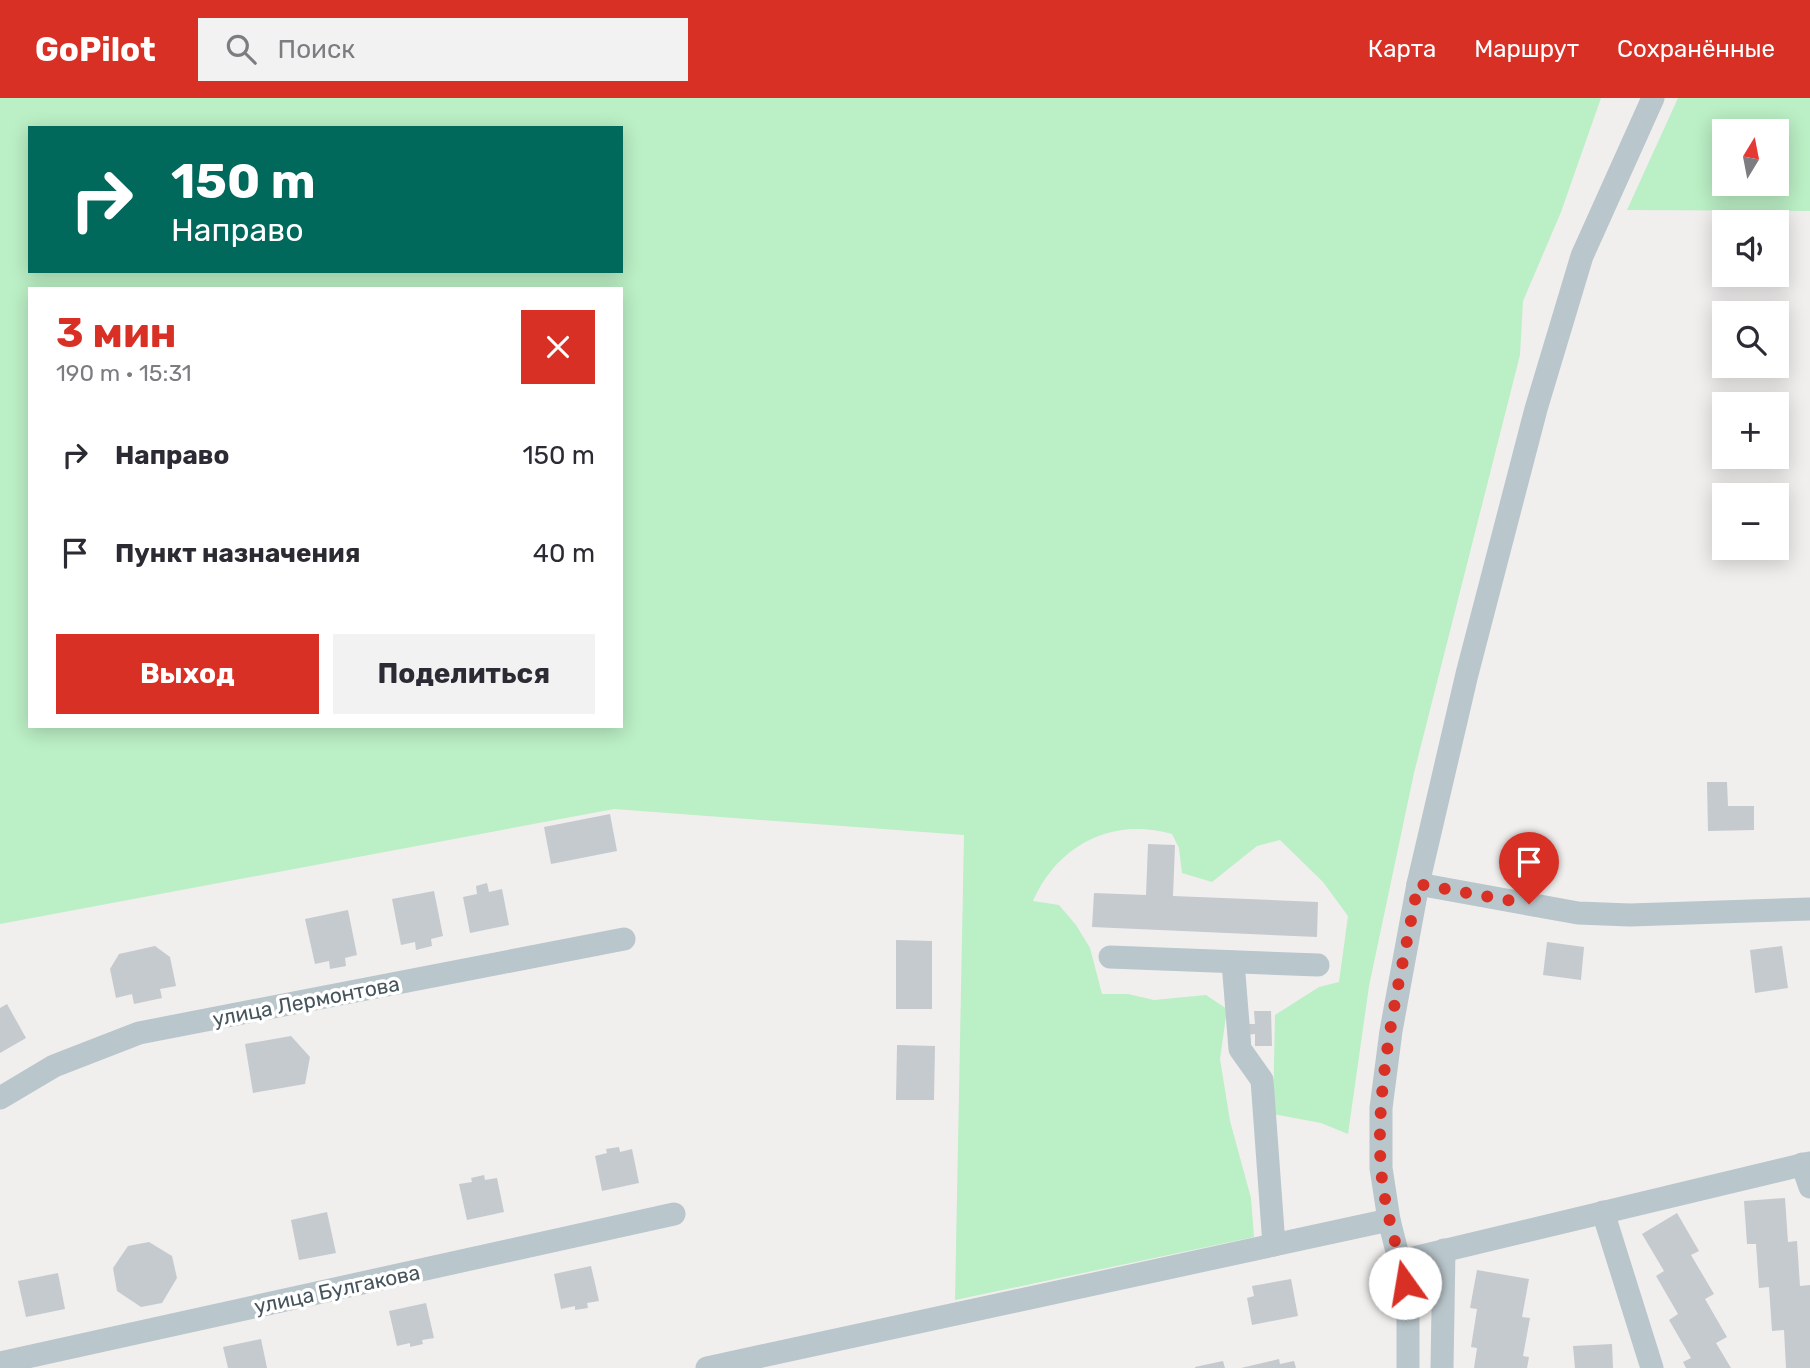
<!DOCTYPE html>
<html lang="ru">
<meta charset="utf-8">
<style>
:root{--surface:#fff;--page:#f2f2f3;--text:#2b2b33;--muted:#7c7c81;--accent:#d93025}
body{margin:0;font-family:Rubik,sans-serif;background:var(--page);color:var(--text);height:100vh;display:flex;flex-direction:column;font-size:26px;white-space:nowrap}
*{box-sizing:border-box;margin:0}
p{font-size:23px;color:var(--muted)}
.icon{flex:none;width:38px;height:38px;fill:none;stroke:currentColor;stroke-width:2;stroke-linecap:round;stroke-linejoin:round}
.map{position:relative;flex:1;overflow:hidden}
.side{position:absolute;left:28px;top:189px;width:595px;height:441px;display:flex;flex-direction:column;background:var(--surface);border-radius:0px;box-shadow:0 4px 18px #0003}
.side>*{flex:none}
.banner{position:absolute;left:28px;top:28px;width:595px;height:147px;border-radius:0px;box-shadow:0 4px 18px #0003;background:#00695c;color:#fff;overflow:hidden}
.needle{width:46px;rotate:10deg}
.buttons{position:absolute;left:1712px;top:21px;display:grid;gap:14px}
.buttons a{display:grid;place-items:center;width:77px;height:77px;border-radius:0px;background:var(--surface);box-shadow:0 4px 18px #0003;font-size:35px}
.pin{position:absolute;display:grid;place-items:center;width:60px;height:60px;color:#fff;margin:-72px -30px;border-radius:50% 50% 50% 0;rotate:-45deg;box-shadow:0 0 7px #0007}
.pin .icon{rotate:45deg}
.me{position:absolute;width:77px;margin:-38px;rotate:347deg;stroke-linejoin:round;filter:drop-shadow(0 0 5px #0008)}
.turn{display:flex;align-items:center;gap:24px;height:147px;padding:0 28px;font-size:32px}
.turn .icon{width:91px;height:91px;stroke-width:2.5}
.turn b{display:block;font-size:49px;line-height:60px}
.round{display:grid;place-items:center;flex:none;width:74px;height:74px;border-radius:0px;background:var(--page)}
.headline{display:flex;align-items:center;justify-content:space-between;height:119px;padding:0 28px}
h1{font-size:42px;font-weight:700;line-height:52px;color:var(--accent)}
.action{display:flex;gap:14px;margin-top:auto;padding:14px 28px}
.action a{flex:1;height:80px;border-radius:0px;background:var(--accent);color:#fff;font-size:28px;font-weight:700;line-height:80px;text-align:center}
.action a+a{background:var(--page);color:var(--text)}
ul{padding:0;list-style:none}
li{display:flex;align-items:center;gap:21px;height:98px;padding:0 28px}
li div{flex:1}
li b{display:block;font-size:26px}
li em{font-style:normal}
header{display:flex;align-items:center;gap:42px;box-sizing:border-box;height:98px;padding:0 35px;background:var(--accent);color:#fff}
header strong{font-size:33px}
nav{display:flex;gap:38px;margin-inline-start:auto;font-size:24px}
.search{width:490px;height:63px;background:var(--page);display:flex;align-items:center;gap:18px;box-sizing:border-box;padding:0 24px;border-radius:0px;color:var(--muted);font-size:26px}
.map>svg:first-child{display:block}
</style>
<header>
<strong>GoPilot</strong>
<div class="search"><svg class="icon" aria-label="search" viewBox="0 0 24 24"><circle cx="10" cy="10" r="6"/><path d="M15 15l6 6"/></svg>Поиск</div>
<nav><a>Карта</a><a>Маршрут</a><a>Сохранённые</a></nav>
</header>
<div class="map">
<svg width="1810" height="1270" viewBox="0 0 1810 1270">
<rect width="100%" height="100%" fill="#f1eeee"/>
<g fill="#bbefc5" fill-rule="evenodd">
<path d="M0,0H1601L1561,114L1523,203L1520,257L1414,675L1369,888L1348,1036L1321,1025L1273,1016L1275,917L1319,889L1339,884L1348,818L1323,784L1280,742L1257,748L1212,784L1182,775L1179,750L1172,736C1113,719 1058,746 1033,803L1059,807L1076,827L1090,850L1102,896H1128L1154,902L1206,897L1227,911L1220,961L1230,1023L1251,1100L1254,1139L955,1202L964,737L614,711L0,826ZM30,30H621V173H30ZM30,191H621V628H30Z"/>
<path d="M1678,0H1810V113L1627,112ZM1724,33H1776V86H1724Z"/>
</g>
<g fill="#c5cace">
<polygon points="1707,684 1727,684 1728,708 1754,708 1754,732 1708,733"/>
<polygon points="610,716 617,753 551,766 544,729"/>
<polygon points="1148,746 1175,747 1173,798 1318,804 1317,839 1092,829 1094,795 1146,797"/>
<polygon points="487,785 489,794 502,791 509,827 470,835 463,799 477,796 476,788"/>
<polygon points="434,793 443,838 431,841 432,848 416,852 415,844 401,847 392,801"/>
<polygon points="348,812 357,857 345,860 346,868 330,871 329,863 315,866 305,821"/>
<polygon points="896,842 932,843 932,911 896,911"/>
<polygon points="1547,844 1584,849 1581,882 1543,877"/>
<polygon points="155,848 170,859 176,888 160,891 162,900 134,906 132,896 116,900 110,871 119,856"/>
<polygon points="1782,848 1788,890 1755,895 1750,852"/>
<polygon points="7,906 26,940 0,955 0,910"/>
<polygon points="1254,913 1271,913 1272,948 1255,948 1255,936 1246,937 1246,926 1255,926"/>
<polygon points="291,938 310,959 305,986 253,995 245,946"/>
<polygon points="897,947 935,948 934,1002 896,1002"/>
<polygon points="619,1049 620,1054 632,1051 639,1085 602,1093 595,1058 607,1055 606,1051"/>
<polygon points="484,1077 485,1082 497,1080 504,1114 467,1122 459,1086 472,1084 471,1080"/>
<polygon points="1785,1100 1788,1144 1797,1143 1800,1188 1810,1187 1810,1270 1786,1270 1784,1232 1772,1233 1769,1189 1759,1190 1756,1146 1747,1146 1744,1103"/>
<polygon points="327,1114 336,1155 299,1162 291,1122"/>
<polygon points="1677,1115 1699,1153 1691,1157 1714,1196 1705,1201 1727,1239 1716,1245 1731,1270 1686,1270 1683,1264 1691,1260 1669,1222 1678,1216 1656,1178 1664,1173 1642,1136"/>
<polygon points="149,1144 172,1158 177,1180 162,1205 141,1209 117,1193 113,1170 128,1148"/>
<polygon points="591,1168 599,1203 587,1205 588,1210 575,1212 575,1208 561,1211 554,1176"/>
<polygon points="1477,1172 1529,1181 1522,1219 1530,1220 1523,1258 1529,1259 1527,1270 1474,1270 1477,1250 1471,1249 1477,1211 1470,1210"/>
<polygon points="58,1175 65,1211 26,1219 18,1183"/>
<polygon points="1291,1181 1298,1218 1252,1227 1247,1200 1254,1198 1252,1188"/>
<polygon points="426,1205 434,1240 422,1242 423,1246 410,1249 410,1245 397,1248 389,1213"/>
<polygon points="261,1241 267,1270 228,1270 223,1249"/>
<polygon points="1612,1246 1613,1270 1575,1270 1573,1248"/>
<polygon points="1279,1261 1280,1266 1294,1263 1296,1270 1241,1270"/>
<polygon points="1223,1263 1225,1270 1195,1270 1195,1269"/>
</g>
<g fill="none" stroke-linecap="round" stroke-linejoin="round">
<g stroke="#b9c6cb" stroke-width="23">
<polyline points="1418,786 1578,815 1630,817 1810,811"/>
<polyline points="1110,859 1318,867"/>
<polyline points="1233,864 1240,951 1262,982 1274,1147"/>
<polyline points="0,1000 54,968 139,935 624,841"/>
<polyline points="1802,1066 1810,1089"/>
<polyline points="1603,1114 1652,1270"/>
<polyline points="1401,1163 1810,1065"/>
<polyline points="0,1265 674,1116"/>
<polyline points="707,1270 1389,1122"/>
<polyline points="1408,1270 1408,1222 1405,1185 1389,1122 1381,1070 1381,1010 1391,933 1418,786 1467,576 1536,311 1582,158 1653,0"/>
<polyline points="1442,1270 1444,1152"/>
</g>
</g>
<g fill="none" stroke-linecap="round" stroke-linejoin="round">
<path stroke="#d93025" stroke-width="12" stroke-dasharray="0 21.6" d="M1405,1185C1397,1147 1384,1110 1381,1071C1374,982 1402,874 1418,786L1529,806"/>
</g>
<g text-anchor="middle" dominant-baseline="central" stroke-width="7" stroke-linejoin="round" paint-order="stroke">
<g font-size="21" fill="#46555c" stroke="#fff">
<text transform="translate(306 903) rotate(-11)">улица Лермонтова</text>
<text transform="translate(337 1191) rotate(-12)">улица Булгакова</text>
</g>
</g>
</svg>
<div class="buttons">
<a><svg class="needle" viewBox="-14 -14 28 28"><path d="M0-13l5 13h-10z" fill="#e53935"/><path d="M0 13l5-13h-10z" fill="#7c7c81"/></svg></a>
<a><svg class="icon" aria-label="sound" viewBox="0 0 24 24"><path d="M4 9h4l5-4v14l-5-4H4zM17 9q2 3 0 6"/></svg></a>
<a><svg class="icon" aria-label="search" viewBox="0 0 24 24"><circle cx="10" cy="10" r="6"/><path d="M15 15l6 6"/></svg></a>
<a>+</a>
<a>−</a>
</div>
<div class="pin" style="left:1529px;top:806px;background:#d93025"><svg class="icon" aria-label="arrive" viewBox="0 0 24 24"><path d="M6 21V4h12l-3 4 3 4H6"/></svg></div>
<svg class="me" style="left:1405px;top:1185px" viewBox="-20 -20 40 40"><circle r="19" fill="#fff"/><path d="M0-13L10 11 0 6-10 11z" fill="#d93025"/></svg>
<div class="banner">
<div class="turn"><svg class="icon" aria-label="right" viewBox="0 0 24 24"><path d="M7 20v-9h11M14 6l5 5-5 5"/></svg><div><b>150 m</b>Направо</div></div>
</div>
<section class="side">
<div class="headline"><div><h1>3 мин</h1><p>190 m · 15:31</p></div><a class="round" style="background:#d93025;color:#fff"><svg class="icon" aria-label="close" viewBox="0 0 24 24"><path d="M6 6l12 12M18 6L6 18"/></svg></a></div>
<ul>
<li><svg class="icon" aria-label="right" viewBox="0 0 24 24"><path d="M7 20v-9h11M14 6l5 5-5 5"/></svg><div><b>Направо</b></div><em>150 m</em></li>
<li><svg class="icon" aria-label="arrive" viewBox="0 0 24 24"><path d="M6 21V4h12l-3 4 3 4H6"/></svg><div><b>Пункт назначения</b></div><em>40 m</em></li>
</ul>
<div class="action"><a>Выход</a><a>Поделиться</a></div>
</section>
</div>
